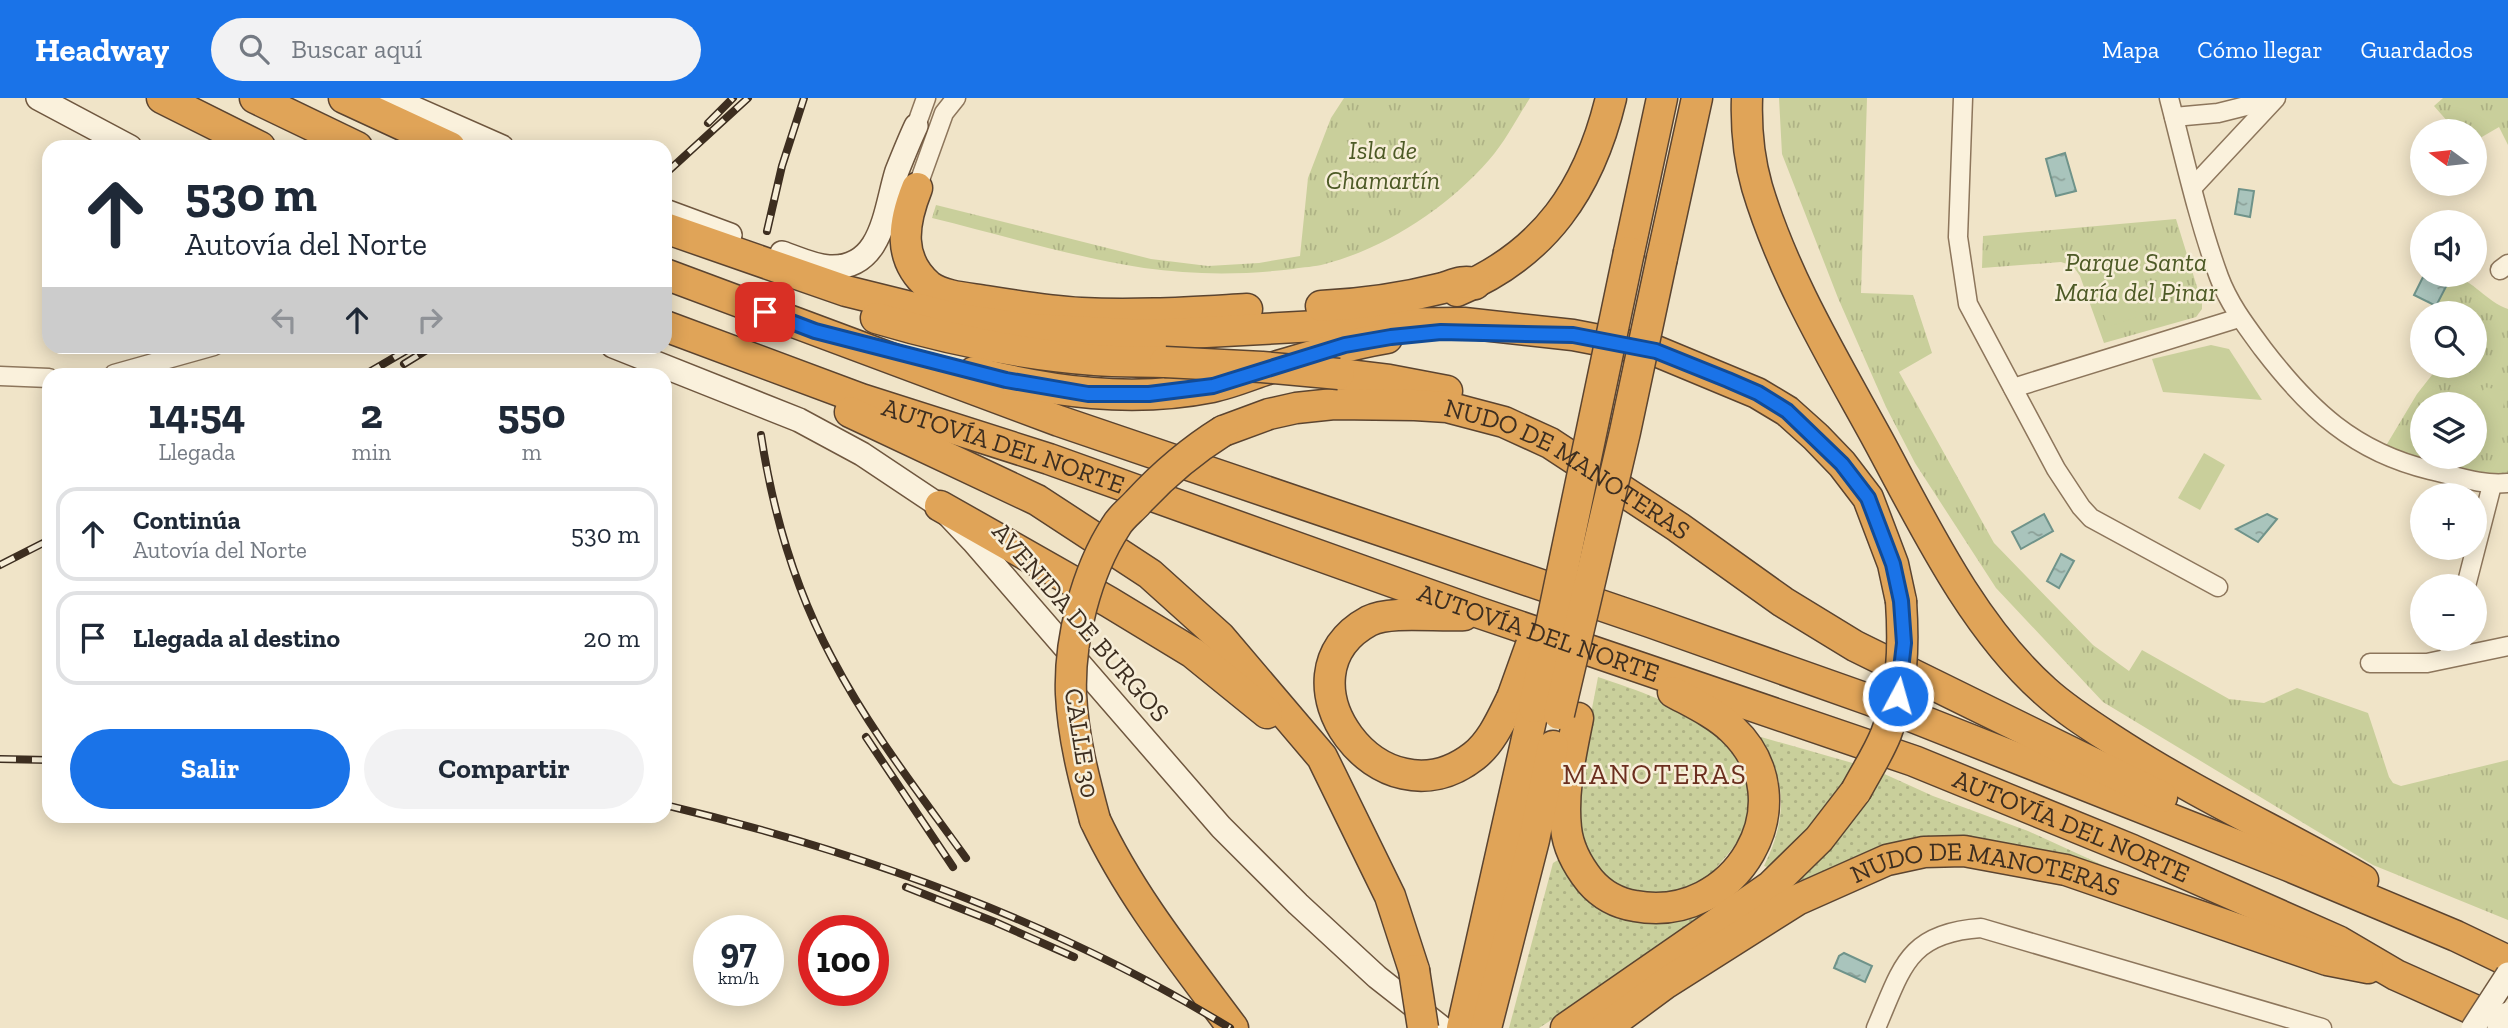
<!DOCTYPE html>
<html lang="es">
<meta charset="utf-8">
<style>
:root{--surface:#fff;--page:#f2f2f3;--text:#1f2937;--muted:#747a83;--line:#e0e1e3;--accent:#1a73e8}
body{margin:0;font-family:"Zilla Slab",serif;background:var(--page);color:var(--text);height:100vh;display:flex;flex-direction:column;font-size:26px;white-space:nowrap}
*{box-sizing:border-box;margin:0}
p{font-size:23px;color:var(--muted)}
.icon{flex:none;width:38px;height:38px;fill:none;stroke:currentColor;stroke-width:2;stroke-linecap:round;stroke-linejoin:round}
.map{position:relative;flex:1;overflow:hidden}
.sheet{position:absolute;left:42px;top:270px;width:630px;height:455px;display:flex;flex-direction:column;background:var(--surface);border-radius:21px;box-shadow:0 4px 18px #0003}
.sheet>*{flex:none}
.guide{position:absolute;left:42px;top:42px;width:630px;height:214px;border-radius:21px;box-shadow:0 4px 18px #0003;background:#fff;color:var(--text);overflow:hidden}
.needle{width:46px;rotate:285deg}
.fabs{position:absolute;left:2410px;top:21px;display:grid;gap:14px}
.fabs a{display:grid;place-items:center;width:77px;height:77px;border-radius:50%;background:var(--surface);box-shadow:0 4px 18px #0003;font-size:35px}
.speed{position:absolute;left:693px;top:817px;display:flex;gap:14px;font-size:35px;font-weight:700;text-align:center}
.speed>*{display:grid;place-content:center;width:91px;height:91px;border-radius:50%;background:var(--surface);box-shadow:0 4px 18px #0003;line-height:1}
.speed small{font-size:18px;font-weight:400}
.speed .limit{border:10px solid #d22;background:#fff;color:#111}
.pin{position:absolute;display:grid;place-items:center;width:60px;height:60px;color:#fff;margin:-30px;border-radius:14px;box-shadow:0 4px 10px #0006}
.me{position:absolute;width:77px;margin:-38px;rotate:6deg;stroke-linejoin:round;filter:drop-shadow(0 0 5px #0008)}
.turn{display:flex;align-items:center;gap:24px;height:147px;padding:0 28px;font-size:32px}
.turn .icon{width:91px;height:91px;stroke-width:2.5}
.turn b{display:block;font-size:49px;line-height:60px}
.lanes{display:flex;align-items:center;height:66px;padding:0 28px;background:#0003;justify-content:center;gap:35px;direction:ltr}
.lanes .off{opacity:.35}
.eta{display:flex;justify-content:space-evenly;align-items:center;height:119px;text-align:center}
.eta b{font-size:42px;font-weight:700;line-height:49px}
.button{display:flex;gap:14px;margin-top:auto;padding:14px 28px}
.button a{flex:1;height:80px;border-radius:42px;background:var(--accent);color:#fff;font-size:28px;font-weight:700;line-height:80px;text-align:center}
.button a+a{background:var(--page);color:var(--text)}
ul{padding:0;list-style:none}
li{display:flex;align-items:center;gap:21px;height:94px;margin:0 14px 10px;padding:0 14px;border:4px solid var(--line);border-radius:21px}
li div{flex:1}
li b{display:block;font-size:26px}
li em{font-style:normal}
header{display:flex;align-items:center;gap:42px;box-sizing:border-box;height:98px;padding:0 35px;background:var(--accent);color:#fff}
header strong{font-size:33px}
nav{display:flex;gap:38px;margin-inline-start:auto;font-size:24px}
.search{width:490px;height:63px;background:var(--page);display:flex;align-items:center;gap:18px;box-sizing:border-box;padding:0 24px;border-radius:38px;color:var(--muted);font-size:26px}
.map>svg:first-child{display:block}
</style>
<header>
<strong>Headway</strong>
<div class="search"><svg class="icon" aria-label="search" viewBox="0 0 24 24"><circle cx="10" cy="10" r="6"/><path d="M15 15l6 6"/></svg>Buscar aquí</div>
<nav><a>Mapa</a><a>Cómo llegar</a><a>Guardados</a></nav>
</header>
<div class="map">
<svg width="2508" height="930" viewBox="0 0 2508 930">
<defs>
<pattern id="grass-dots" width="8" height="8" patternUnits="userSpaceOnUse" patternTransform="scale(1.75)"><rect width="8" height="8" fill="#c9cf9b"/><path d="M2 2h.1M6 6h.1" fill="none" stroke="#aeb285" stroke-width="1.8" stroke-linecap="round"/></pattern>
<pattern id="park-tufts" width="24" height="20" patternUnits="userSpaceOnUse" patternTransform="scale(1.75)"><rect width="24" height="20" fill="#c9cf9b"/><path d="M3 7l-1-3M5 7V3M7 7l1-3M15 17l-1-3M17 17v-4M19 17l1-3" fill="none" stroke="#aeb285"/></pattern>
<pattern id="water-ripples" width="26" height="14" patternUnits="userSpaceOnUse" patternTransform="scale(1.75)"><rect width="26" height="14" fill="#a9c4bc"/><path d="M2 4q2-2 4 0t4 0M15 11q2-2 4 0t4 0" fill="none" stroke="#8ba098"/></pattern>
</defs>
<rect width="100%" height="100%" fill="#f0e4c8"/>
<g fill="url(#grass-dots)">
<path d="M1598,579C1633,591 1687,608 1713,634C1757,676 1764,717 1722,763C1716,769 1711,778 1704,783C1685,797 1632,799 1612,786C1599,778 1583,747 1580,732C1573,693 1591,619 1598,579Z"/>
<path d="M1761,639L1856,666L1845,687L1774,771L1764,768C1786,724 1789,682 1759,642Z"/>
<polygon points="1880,674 1933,698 2028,733 2109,770 2043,753 1986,743 1891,748 1844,764 1774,805"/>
<polygon points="1558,762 1563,763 1570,778 1704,809 1730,805 1539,930 1509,930 1553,765"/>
</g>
<g fill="url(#park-tufts)" fill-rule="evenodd">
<path d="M1344,0H1530C1517,20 1505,44 1489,62C1447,110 1386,150 1325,166C1315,169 1303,169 1293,171C1244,177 1193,177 1144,170C1073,159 1002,137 932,120L936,107L1151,161L1208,168L1259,165L1300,158L1308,80L1331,20Z"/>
<polygon points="1779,0 1867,0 1861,195 1913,197 1932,255 1899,274 1994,445 2093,547 2129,573 2142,552 2229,601 2264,605 2297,590 2368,615 2389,679 2393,685 2401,688 2508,662 2508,822 2373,767 2103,604 1996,490 1915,365 1886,309 1838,200 1782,56"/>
<polygon points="2443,0 2508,0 2508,47 2499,29 2475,43 2474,33 2456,33 2434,8"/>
<polygon points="2176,121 2202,205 2202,211 2196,219 2104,245 2080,178 2073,168 2061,164 1982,170 1983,138"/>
<path d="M2452,177C2473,182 2487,204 2508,211V385L2381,356L2417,296L2439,268H2474V215H2432ZM2422,306H2474V359H2422Z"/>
</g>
<g fill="#c9cf9b">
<polygon points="2118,162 2137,219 2108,229 2089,172"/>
<polygon points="2211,247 2229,251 2262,302 2163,294 2152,261"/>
<polygon points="2484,289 2506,293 2499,333 2477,330"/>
<polygon points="2204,355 2225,367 2200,412 2178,400"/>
</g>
<g fill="url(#water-ripples)" stroke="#6f938a" stroke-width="2">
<polygon points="2065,55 2076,93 2056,98 2046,61"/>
<polygon points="2239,91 2254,93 2250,119 2235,116"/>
<polygon points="2424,177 2452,177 2436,208 2414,197"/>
<polygon points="2044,416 2053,433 2021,451 2012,434"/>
<polygon points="2267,416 2277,421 2258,444 2236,431"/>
<polygon points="2061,456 2074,463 2059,490 2047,483"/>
<polygon points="1844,855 1872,868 1865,884 1834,870 1839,858"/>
</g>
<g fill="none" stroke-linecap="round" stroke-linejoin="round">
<g stroke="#8d765c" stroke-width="21">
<g id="street">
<polyline points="1963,0 1958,139 1968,206 2056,371 2081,409 2091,420 2218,489"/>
<path d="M2169,0C2184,58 2198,122 2219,179C2229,206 2246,228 2263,251C2309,311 2354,354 2430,372C2456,378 2482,388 2508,385"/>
<polyline points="2174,19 2218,15 2274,1"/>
<polyline points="916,28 926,0"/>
<polyline points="2193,89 2276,0"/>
<polyline points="917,90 944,15 956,0"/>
<polyline points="2500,172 2508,166"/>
<polyline points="114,276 214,248"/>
<polyline points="0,278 49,280"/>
<polyline points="2013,290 2239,220"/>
<polyline points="2466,488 2492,387"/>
<polyline points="2448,560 2453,541"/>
<polyline points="2370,565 2427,565 2508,548"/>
<path d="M1876,930C1902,870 1907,835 1981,830L2322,930"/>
</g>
</g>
<g stroke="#6f573f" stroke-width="26">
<g id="secondary">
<polyline points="38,0 130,49"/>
<polyline points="391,0 502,49"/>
<polyline points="665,113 730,137"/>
<path d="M782,155C797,160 813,168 829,169C883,172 885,111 897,73C903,58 909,43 916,28"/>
<polyline points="613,248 799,322 862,356 940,408 973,443 1221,729 1298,806 1377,879 1442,930"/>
</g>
</g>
<g stroke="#5b4430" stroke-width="33">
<g id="highway">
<polyline points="162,0 260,49"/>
<polyline points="255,0 357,49"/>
<polyline points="344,0 450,49"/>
<path d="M1747,0C1746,29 1749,61 1757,89C1784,179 1833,260 1878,342C1924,427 1972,528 2045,593C2068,614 2096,631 2122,648C2200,698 2283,736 2363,782"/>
<path d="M917,90C903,125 897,161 929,188C944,199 968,200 986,203C1017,208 1049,213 1081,215C1136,218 1192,214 1247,211"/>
<polyline points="665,130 846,193 959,221 1031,231 1150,237 1354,226 1464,225 1573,237 1656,253 1757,295 1787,313 1816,339 1842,366 1868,400 1893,466 1901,503"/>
<polyline points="1629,154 1662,0"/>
<polyline points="1662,160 1697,0"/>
<polyline points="665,176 1059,323 1650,524 1870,602 2289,768 2456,838 2508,863"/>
<path d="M1457,193C1545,156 1589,91 1611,0"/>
<path d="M1321,208C1362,206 1404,200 1443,190C1453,187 1465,181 1475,186"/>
<path d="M876,220C950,242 1018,256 1095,262C1118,264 1142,263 1165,264"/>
<path id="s1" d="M665,228L861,301L1049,361L1480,515L1914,663L2132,752L2338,843L2396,877L2508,927"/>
<path d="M974,274C1052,294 1132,305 1212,289C1231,285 1250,277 1268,271C1308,259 1346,247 1387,240"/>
<polyline points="1339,276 1389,282 1447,293"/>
<polyline points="850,314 1037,402 1150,476 1220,539 1322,659 1390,798 1414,872"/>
<path id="s2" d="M1223,333L1269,316L1296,310L1334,306L1415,307L1447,309L1504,324L1550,345L1678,429L1783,504L1855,548L2162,699"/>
<polyline points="940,408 1109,504 1193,555 1267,615"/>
<path d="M1464,517C1438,519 1391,512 1369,523C1269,577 1380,732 1474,658C1492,644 1502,620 1512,600"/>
<path d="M1578,620C1571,656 1562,693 1566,730C1568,750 1578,768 1590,783C1602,797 1616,805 1635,808C1735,827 1809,704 1732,631C1715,615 1693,605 1673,594"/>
<path d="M1095,722C1130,797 1184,864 1233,930"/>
<polyline points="1462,930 1534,609"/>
<polyline points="1486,930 1534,742 1553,648"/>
<polyline points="1566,930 1771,788 1819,741 1856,693"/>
<path id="s3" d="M1605,930L1666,885L1797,802L1887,762L1924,754L1964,753L2066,772L2327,862L2368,870"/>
</g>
</g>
<use href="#street" stroke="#faf1dc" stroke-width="18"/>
<use href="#secondary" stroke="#faf1dc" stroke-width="23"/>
<use href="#highway" stroke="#e0a458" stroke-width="30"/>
<g stroke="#3d2e20" stroke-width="8">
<g id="rail">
<polyline points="708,25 733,0"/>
<polyline points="665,76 748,0"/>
<polyline points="767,133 782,68 804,0"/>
<polyline points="404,266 433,248"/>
<polyline points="366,276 414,248"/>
<path d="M761,337C773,415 795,491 832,560C869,631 919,695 966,760"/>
<polyline points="0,467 49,442"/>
<polyline points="866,639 953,769"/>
<polyline points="0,661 49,662"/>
<path d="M665,707C862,754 1057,824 1230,930"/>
<polyline points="906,789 995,824 1074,859"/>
</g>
</g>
<use href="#rail" stroke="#f7eed8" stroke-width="5" stroke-dasharray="16" stroke-linecap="butt"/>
<g stroke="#6f573f" stroke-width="26" stroke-linecap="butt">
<g id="secondary-bridge">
<polyline points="2473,930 2508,876"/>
<polyline points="2499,930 2508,916"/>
</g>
</g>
<g stroke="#5b4430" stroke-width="33" stroke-linecap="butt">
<g id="highway-bridge">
<polyline points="1165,264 1262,269 1339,276"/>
<polyline points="1512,600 1531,547"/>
<polyline points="1534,609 1629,154"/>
<polyline points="1559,616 1625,334 1662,160"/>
<path d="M1856,693C1866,674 1878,656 1886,636C1903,593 1904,548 1901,503"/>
<path d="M1095,722C1084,681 1073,639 1071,596C1069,542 1086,474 1116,428C1121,419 1131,412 1138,404C1164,376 1191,353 1223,333"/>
<polyline points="1414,872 1423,930"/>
</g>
</g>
<use href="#secondary-bridge" stroke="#faf1dc" stroke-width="23"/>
<use href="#highway-bridge" stroke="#e0a458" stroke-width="30"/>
</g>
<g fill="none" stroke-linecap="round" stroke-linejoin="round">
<g stroke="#114b97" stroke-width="18">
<polyline id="route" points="765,214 815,233 1006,282 1088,296 1149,296 1213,288 1345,247 1391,239 1441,234 1573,237 1656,253 1728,282 1758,295 1787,313 1842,366 1868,400 1893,466 1901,503 1904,545 1898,598"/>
</g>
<use href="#route" stroke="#1a73e8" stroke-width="12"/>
</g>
<g text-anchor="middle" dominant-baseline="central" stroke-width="5" stroke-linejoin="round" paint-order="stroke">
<g font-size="26" font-style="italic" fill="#4d5a26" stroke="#f7eed8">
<text x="1383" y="52">Isla de<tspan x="1383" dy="30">Chamartín</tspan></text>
<text x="2136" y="164">Parque Santa<tspan x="2136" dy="30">María del Pinar</tspan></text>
</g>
<g font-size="26" fill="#3d2e20" stroke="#f7eed8">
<text stroke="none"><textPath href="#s1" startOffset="359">AUTOVÍA DEL NORTE</textPath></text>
<text stroke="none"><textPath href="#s2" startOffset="364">NUDO DE MANOTERAS</textPath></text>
<text transform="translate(1081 524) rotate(49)">AVENIDA DE BURGOS</text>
<text stroke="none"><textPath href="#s1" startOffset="926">AUTOVÍA DEL NORTE</textPath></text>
<text transform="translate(1082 645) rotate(81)">CALLE 30</text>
<text stroke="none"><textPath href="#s1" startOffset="1493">AUTOVÍA DEL NORTE</textPath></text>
<text stroke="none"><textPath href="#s3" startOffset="429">NUDO DE MANOTERAS</textPath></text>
</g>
<g font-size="28" letter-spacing="2" fill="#6b2e1e" stroke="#f7eed8">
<text x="1655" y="676">MANOTERAS</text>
</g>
</g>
</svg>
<div class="fabs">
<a><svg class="needle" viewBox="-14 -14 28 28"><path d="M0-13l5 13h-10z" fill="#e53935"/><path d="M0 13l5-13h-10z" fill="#747a83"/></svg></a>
<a><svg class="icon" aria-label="sound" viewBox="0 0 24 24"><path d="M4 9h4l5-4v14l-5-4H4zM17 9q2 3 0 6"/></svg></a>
<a><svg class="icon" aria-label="search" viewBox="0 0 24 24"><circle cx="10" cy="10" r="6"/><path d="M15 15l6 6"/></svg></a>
<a><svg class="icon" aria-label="layers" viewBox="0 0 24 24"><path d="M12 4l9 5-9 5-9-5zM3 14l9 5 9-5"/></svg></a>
<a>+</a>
<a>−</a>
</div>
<div class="speed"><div>97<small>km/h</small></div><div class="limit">100</div></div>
<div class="pin" style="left:765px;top:214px;background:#d93025"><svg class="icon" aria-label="arrive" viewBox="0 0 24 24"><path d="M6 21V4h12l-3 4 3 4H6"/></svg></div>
<svg class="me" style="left:1898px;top:598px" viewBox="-20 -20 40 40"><circle r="17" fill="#1a73e8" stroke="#fff" stroke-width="3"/><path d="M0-11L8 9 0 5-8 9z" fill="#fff"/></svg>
<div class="guide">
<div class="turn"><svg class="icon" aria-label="ahead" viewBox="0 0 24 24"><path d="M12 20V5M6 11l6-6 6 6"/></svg><div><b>530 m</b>Autovía del Norte</div></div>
<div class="lanes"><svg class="icon off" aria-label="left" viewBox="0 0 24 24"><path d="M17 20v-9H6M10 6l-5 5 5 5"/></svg><svg class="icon" aria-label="ahead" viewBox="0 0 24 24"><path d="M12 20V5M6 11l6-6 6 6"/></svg><svg class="icon off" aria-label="right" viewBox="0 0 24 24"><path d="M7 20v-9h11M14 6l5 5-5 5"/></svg></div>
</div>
<section class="sheet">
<div class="eta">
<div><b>14:54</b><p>Llegada</p></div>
<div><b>2</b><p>min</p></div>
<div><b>550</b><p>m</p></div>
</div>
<ul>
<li><svg class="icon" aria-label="ahead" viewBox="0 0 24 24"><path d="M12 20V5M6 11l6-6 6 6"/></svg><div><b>Continúa</b><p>Autovía del Norte</p></div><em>530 m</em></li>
<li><svg class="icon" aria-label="arrive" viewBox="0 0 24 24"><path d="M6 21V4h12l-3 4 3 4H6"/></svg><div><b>Llegada al destino</b></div><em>20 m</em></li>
</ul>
<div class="button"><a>Salir</a><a>Compartir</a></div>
</section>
</div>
